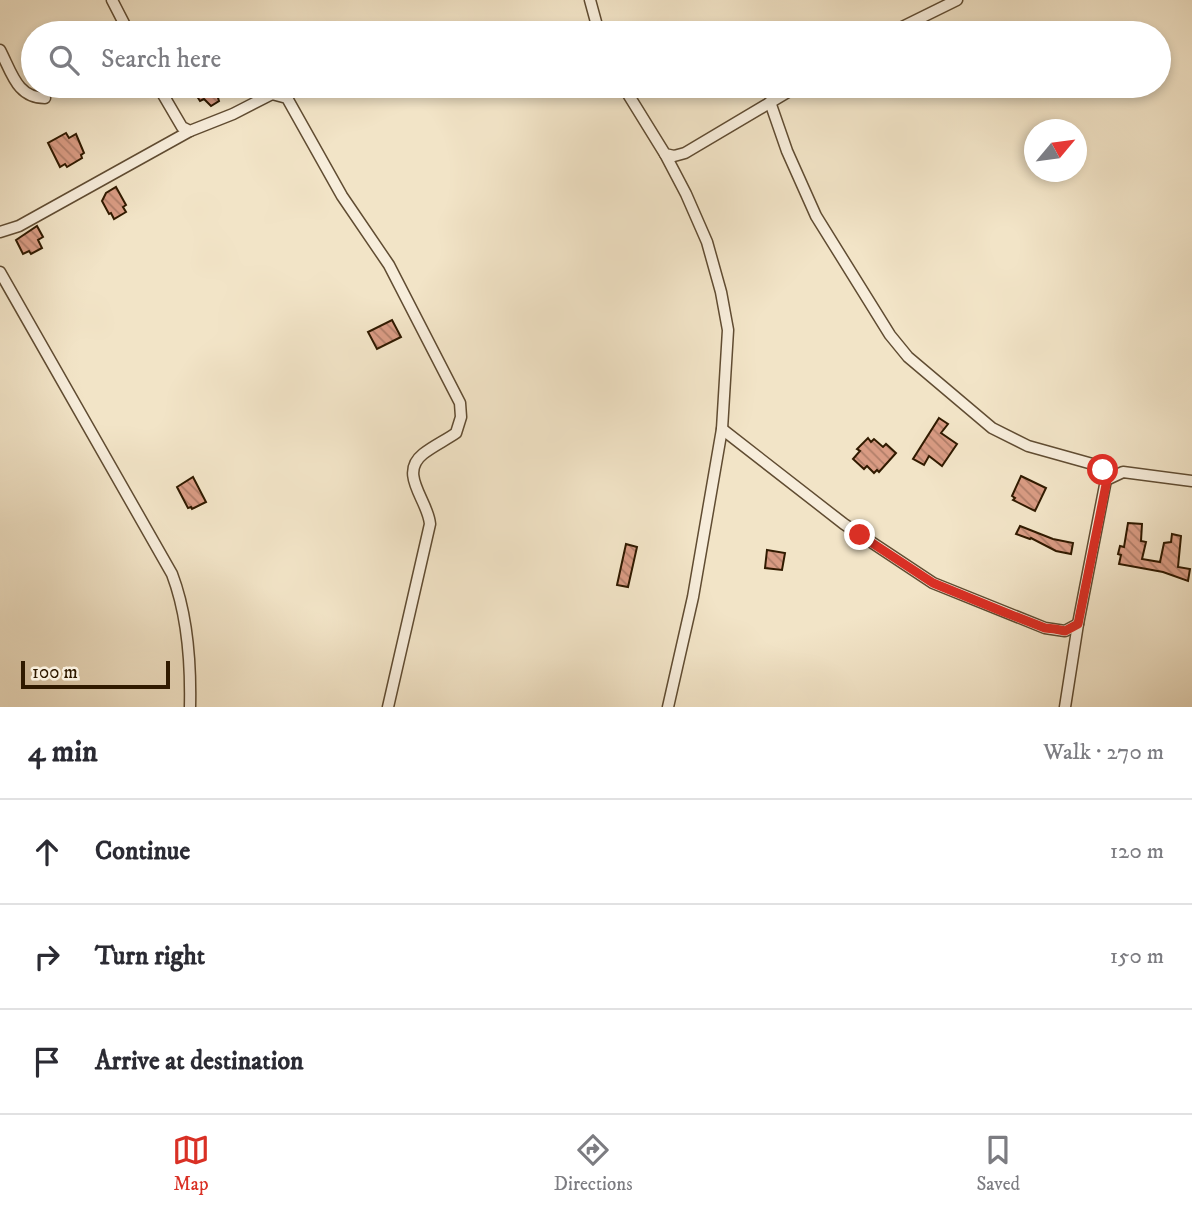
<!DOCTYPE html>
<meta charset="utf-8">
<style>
:root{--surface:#fff;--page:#f7f7f7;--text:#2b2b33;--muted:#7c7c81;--line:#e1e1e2;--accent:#d93025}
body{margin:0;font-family:"IM FELL DW Pica",serif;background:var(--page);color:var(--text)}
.compass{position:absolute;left:1024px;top:119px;width:63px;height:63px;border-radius:50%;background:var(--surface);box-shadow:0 4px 10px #0003;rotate:61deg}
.scale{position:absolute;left:21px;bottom:18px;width:149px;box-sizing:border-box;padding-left:7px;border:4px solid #301a00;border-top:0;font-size:19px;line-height:24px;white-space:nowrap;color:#301a00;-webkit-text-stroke:5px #f7eddb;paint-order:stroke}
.stop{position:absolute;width:21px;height:21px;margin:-16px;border:5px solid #d93025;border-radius:50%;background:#fff}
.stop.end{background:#d93025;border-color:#fff;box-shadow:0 2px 7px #0008}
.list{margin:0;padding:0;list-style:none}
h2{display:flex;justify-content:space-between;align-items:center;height:91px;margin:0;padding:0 28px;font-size:30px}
h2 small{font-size:23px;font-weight:400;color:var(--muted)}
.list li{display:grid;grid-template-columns:46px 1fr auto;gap:21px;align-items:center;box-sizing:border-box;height:105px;padding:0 28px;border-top:2px solid var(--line)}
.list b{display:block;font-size:26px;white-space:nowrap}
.list em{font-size:23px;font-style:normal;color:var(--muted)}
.icon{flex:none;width:38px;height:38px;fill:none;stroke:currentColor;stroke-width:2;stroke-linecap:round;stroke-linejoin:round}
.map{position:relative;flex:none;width:1192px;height:707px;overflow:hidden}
.search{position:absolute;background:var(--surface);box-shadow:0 4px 10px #0003;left:21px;right:21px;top:21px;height:77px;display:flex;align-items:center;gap:18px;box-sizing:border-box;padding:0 24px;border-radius:38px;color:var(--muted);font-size:26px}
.sheet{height:406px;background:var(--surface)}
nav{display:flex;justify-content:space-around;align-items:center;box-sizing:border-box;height:98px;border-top:2px solid var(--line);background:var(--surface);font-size:19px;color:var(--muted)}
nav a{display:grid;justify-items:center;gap:4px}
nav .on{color:var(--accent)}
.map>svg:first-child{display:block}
.building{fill:url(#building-back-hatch);stroke:#301a00;stroke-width:2}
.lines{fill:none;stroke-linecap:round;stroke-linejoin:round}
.minor-casing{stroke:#604c32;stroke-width:13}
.minor{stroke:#f7eddb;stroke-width:10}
.route{stroke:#d93025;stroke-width:9}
</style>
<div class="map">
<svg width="1192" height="707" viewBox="0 0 1192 707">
<defs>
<pattern id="building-back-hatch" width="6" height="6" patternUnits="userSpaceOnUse" patternTransform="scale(1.75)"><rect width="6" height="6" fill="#d99b83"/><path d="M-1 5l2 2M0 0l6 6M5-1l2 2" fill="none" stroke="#b07e69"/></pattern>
</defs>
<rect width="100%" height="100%" fill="#f2e4c7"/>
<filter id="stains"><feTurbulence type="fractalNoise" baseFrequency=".00286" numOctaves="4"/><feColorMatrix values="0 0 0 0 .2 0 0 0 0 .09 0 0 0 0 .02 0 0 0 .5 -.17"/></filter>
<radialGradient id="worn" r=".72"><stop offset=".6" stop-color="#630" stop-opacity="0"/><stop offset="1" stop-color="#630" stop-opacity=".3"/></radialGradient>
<g class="building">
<polygon points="201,86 218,86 223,95 218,98 219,101 211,106 204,99 200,101 193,90"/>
<polygon points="66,133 69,138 76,134 84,153 81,155 82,158 67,167 65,164 60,167 48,143"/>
<polygon points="116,187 126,205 123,207 126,212 114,219 111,213 109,214 102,201 106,193"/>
<polygon points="37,226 43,237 38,240 42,248 31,254 29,251 23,254 16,240"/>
<polygon points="392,320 401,337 377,349 368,332"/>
<polygon points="939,418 948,424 941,433 957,444 942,466 929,456 924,465 913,459"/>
<polygon points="868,438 871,442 874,439 883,447 886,444 896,453 879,472 877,470 874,473 867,466 864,469 853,459 860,451 857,449"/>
<polygon points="1021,476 1046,488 1035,511 1013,500 1015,498 1012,496"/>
<polygon points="193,477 206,502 192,509 191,507 188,508 177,487"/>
<polygon points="1128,523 1142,524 1141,541 1146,542 1142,559 1160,562 1164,543 1171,542 1172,534 1181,536 1178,567 1190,569 1188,581 1163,572 1119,564 1121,555 1118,554 1120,546 1124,547"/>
<polygon points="1020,526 1053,539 1073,543 1071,554 1056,551 1031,538 1030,539 1016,534"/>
<polygon points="626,544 637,547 628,587 617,585"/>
<polygon points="767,550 785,553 782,570 765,568"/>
</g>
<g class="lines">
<g class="minor-casing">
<g id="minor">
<polyline points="112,0 129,33"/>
<polyline points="590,0 599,33"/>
<polyline points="890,33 957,0"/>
<path d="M0,50C12,73 17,98 45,98"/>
<path d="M158,86L182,127L190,131L233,114L272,94L287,98L342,196L389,265L460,403L461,417L456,433C446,440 433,446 423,454C398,474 428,500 430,524L388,707"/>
<polyline points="623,86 665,154 674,156 685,153 798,86"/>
<polyline points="770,102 787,151 816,216 890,335 908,357 992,428 1028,446 1096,465 1103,470 1106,480 1078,624 1065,707"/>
<polyline points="665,154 686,194 707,242 721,292 728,330 722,429 693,597 668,707"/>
<polyline points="0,232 19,226 190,131"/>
<path d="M0,272L172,574C188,616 191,662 190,707"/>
<polyline points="722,429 844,524 933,583 1045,628 1065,631 1078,624"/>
<polyline points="1106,480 1123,472 1192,481"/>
</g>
</g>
<use href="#minor" class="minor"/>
</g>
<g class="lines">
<polyline class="route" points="860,535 933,583 1004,612 1045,628 1055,629 1065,631 1078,624 1107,480 1103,470"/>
</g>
<rect width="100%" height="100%" filter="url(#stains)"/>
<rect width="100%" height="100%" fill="url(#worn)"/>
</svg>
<svg class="compass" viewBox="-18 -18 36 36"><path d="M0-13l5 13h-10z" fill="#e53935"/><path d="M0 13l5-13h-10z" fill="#7c7c81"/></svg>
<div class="scale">100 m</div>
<div class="stop" style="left:1103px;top:470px"></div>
<div class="stop end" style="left:860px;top:535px"></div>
<div class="search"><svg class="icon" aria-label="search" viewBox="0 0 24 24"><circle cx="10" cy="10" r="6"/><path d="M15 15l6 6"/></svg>Search here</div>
</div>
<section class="sheet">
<h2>4 min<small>Walk · 270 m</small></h2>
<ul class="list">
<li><svg class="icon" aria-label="ahead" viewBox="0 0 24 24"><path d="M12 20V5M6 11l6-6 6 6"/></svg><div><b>Continue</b></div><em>120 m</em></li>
<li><svg class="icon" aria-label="right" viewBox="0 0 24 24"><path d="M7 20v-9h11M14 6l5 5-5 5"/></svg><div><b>Turn right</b></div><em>150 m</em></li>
<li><svg class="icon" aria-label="arrive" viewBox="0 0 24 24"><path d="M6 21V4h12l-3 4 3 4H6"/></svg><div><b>Arrive at destination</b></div></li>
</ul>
</section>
<nav>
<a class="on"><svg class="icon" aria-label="map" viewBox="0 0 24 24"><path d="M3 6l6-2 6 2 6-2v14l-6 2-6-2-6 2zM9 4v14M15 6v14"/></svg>Map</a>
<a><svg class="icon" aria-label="directions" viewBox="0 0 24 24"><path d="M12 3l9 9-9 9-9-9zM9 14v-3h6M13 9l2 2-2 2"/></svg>Directions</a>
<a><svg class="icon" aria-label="saved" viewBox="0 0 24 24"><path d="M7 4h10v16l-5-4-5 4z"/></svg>Saved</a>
</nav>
